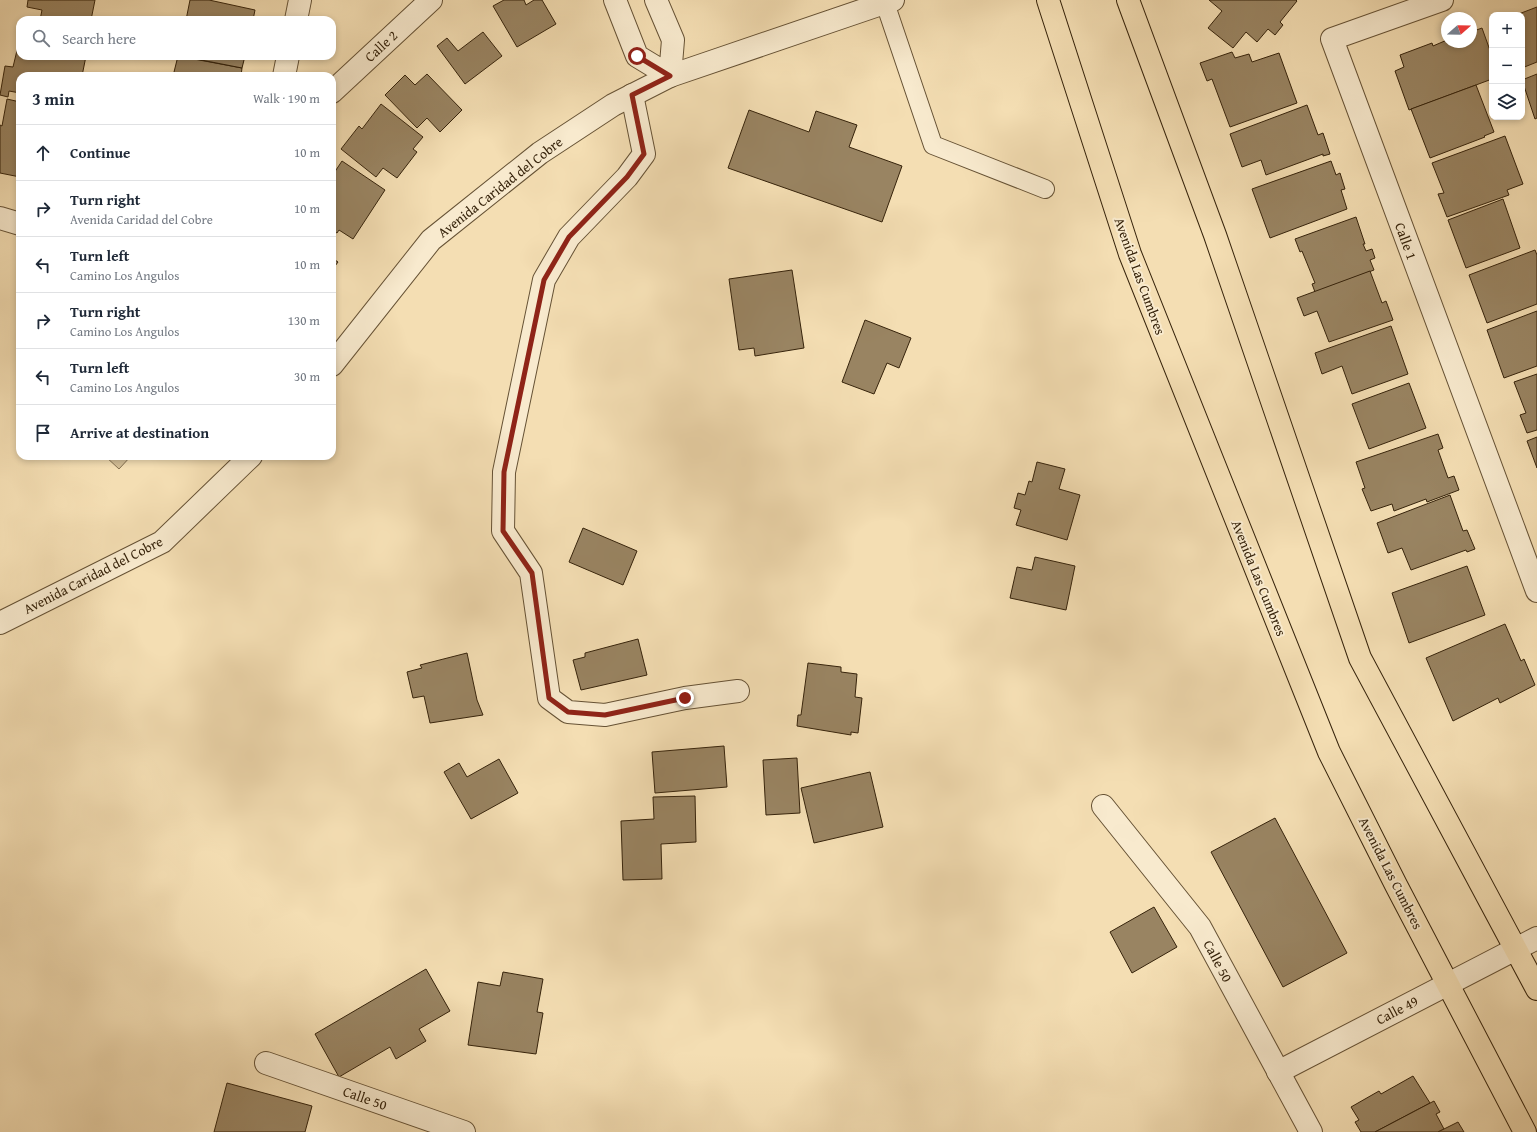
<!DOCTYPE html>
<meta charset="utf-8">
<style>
:root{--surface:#fff;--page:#f6f6f7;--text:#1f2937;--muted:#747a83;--line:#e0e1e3}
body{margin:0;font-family:"Gentium Book Plus",serif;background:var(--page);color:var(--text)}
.controls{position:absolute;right:12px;top:12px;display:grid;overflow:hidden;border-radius:8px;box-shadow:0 2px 6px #0003}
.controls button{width:36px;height:36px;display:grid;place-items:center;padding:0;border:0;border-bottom:1px solid var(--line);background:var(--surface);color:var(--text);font:20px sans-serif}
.compass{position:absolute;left:1441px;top:12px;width:36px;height:36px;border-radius:50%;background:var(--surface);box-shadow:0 2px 6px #0003;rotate:70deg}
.stop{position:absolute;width:12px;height:12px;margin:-9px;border:3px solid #8f2418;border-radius:50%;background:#fff}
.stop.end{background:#8f2418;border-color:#fff;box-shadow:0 1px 4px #0008}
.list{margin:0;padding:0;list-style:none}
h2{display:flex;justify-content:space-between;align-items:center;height:52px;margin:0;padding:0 16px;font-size:17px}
h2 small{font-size:13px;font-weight:400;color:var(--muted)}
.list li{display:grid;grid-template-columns:26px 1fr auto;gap:12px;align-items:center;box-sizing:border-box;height:56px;padding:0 16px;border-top:1px solid var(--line)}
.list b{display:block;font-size:15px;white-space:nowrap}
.list p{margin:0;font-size:13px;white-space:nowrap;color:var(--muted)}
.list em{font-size:13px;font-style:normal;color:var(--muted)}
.icon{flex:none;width:22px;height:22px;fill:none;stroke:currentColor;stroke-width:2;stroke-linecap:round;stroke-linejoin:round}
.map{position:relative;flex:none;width:1537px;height:1132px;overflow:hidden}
.search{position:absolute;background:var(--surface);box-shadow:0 2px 6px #0003;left:16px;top:16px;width:320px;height:44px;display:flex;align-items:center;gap:10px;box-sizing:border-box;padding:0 14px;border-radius:12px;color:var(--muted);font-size:15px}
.panel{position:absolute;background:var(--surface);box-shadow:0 2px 6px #0003;left:16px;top:72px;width:320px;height:388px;border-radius:12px}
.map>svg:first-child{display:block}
.green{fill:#d4be96;stroke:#857050}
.building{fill:#998462;stroke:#36230b}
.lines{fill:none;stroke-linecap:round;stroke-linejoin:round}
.service-casing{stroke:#665235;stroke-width:20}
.minor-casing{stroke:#665235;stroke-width:24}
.tertiary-casing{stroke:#665235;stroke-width:24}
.trunk-casing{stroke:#36230b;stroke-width:24}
.service{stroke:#f8eace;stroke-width:18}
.minor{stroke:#f8eace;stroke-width:22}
.tertiary{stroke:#f8eace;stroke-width:22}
.trunk{stroke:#f4deb3;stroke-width:22}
.route{stroke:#8f2418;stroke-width:5}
.labels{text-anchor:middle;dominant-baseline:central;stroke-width:4;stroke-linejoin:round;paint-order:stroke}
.street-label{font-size:14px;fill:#36230b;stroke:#f8eace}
</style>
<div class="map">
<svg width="1537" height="1132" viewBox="0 0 1537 1132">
<rect width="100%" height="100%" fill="#f4deb3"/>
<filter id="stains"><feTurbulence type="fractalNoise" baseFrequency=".005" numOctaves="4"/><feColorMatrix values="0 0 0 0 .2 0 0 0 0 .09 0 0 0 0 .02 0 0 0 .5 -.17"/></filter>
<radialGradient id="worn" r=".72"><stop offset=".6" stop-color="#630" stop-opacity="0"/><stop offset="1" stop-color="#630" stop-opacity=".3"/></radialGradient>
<polygon class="green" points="105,456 131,456 119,469"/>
<g class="building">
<polygon points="28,0 95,0 91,20 40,20 42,10 27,7"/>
<polygon points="190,0 209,0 255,10 253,20 186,20"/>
<polygon points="504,0 524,0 526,5 534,0 542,0 556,24 517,47 493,6"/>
<polygon points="1209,0 1296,0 1297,1 1280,22 1283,25 1275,35 1268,29 1257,42 1246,32 1233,48 1208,28 1222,11"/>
<polygon points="1537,7 1537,62 1522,68 1522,15 1516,15"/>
<polygon points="1482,28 1492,56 1492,79 1409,110 1395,71 1404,67 1400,55 1432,43 1433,46 1447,40 1447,42 1471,42 1471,32"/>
<polygon points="483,32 502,56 465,84 437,46 447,38 458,51"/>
<polygon points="20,38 20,56 86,56 82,76 20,76 20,93 9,91 8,97 0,95 5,66 13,67"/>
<polygon points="1232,52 1235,58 1249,54 1252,62 1279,53 1297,103 1230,127 1212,79 1207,81 1200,63"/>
<polygon points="178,56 242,68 241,76 173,76"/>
<polygon points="181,56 245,56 242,68"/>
<polygon points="427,74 462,110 440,132 427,118 417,128 385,95 405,75 415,85"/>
<polygon points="1537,74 1537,118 1535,119 1522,80"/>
<polygon points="1476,85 1494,132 1484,136 1485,137 1430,158 1411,109"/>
<polygon points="7,99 20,102 20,177 0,173 0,125 2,126"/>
<polygon points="381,104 423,137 413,149 417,152 397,178 383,168 376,177 341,149 359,126 362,129"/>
<polygon points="1307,105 1318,135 1323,133 1330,154 1323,156 1323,154 1266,175 1261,160 1242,167 1230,134"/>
<polygon points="749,110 809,132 816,111 857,125 849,147 902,166 882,222 728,168"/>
<polygon points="1505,136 1523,184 1507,190 1509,195 1447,217 1438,194 1444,193 1432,163"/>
<polygon points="342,161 385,190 353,239 339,230 337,233 332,230 332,176"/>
<polygon points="1331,161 1336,175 1340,173 1345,189 1341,190 1347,209 1270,238 1252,189"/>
<polygon points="1503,199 1520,248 1466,268 1448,220"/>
<polygon points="1356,217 1365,244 1363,244 1366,251 1372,249 1375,258 1370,260 1374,270 1315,292 1312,284 1315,283 1302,251 1300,252 1295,239"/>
<polygon points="1535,250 1537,255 1537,304 1487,323 1469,275"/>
<polygon points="332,258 338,262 332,270"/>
<polygon points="792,270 804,348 755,356 754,348 739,350 729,279"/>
<polygon points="1370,271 1382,303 1386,301 1393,320 1329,342 1317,311 1304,316 1297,298"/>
<polygon points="1537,311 1537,366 1504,378 1487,330"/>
<polygon points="865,320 911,338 899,368 887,363 874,394 842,382"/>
<polygon points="1391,326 1408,374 1352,394 1342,366 1322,374 1315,353"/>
<polygon points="1537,374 1537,430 1527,433 1520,415 1526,413 1514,382"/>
<polygon points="1409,383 1426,428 1369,449 1352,404"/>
<polygon points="1438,434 1443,448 1438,450 1448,478 1454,476 1459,490 1427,502 1426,499 1394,511 1392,504 1371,511 1362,489 1365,488 1356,462"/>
<polygon points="1537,437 1537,468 1527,441"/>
<polygon points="1037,462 1065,469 1059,489 1080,495 1067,540 1016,525 1021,510 1014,508 1018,493 1025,495 1029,481 1032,482"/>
<polygon points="1450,495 1463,531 1467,530 1475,549 1467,552 1466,550 1411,570 1402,548 1388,553 1377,523"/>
<polygon points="583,528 637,551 623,585 569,562"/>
<polygon points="1035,557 1075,566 1066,610 1010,598 1017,567 1032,570"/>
<polygon points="1467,566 1485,615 1409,643 1392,593"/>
<polygon points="1505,624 1521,661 1524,659 1535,685 1500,703 1498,698 1453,721 1426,658"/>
<polygon points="638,639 647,675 581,690 573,660 585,657 585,653"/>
<polygon points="467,653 477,700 483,715 430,723 424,696 413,698 407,672 422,668 420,665"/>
<polygon points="808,663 841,667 841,672 857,674 855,697 862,698 858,733 851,732 851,735 797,726 798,715 801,715"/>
<polygon points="724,746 727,787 655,793 652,752"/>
<polygon points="797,758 800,813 766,815 763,760"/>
<polygon points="499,759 518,793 471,819 444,772 459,763 467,777"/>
<polygon points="870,772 883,827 814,843 801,788"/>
<polygon points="695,796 696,842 661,844 662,879 623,880 621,821 654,819 653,797"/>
<polygon points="1275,818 1347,953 1283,987 1211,852"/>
<polygon points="1154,907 1177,947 1132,973 1110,932"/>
<polygon points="426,969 450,1011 419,1029 426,1041 396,1059 390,1047 339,1077 315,1034"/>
<polygon points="503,972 543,979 537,1012 543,1013 536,1054 468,1045 478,982 500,986"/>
<polygon points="1413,1076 1430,1103 1375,1132 1361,1132 1355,1122 1359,1120 1351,1107 1379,1091 1381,1094"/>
<polygon points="227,1083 312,1106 305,1132 214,1132"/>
<polygon points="1434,1101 1440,1112 1436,1114 1444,1129 1438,1132 1375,1132"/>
<polygon points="1458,1122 1464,1132 1438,1132"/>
</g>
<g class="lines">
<g class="service-casing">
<polyline id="service" points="885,3 933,145 1045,189"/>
</g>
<g class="minor-casing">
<g id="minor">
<polyline points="615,0 637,56 670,76 673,40 656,0"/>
<polyline points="1442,0 1332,39 1537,591"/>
<polyline points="296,20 300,0"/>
<polyline points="284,76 288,56"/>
<polyline points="332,92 431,0"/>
<polyline points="632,95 644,154 627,177 569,237 544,280 504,472 503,531 531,573 549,698 568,712 605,715 685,698 738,691"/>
<polyline points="0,218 20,224"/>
<polyline points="1103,806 1200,927 1311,1132"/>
<polyline points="266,1063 464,1132"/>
<polyline points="1278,1072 1537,938"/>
</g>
</g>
<g class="tertiary-casing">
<g id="tertiary">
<polyline points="332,365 431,240 540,153 613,105 670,76 893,0"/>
<polyline points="0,623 162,542 251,456"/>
</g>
</g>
<g class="trunk-casing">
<g id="trunk">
<polyline points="1048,0 1130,254 1329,752 1396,885 1525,1132"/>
<polyline points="1128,0 1215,235 1360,658 1537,989"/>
</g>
</g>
<use href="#service" class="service"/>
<use href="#minor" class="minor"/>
<use href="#tertiary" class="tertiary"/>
<use href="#trunk" class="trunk"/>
</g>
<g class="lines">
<polyline class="route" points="637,56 670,76 632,95 644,154 627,177 569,237 544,280 504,472 503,531 532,573 549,698 568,712 605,715 685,698"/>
</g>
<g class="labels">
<g class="street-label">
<text transform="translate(381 46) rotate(-43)">Calle 2</text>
<text transform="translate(500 187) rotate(-38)">Avenida Caridad del Cobre</text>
<text transform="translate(1406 241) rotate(70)">Calle 1</text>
<text transform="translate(1140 276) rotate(70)">Avenida Las Cumbres</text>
<text transform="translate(93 575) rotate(-27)">Avenida Caridad del Cobre</text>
<text transform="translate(1259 578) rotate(68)">Avenida Las Cumbres</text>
<text transform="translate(1391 873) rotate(63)">Avenida Las Cumbres</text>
<text transform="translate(1218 961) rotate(62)">Calle 50</text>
<text transform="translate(1397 1010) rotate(-28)">Calle 49</text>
<text transform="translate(365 1098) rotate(19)">Calle 50</text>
</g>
</g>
<rect width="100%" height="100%" filter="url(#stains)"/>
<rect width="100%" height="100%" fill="url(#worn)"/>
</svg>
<div class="controls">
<button>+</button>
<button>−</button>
<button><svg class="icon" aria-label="layers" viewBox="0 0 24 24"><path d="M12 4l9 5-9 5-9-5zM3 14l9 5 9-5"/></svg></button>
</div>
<svg class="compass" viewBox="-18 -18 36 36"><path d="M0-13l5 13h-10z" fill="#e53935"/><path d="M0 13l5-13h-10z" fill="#747a83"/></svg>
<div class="stop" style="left:637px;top:56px"></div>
<div class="stop end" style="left:685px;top:698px"></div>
<div class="search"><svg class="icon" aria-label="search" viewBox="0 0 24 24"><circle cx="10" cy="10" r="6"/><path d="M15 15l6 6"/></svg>Search here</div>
<section class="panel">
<h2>3 min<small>Walk · 190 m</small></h2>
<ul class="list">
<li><svg class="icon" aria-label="ahead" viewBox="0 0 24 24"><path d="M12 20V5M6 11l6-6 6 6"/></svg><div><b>Continue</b></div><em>10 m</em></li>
<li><svg class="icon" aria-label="right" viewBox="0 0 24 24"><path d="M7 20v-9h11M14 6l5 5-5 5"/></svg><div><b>Turn right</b><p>Avenida Caridad del Cobre</p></div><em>10 m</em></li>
<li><svg class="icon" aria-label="left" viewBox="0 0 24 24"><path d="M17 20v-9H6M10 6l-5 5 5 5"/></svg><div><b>Turn left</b><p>Camino Los Angulos</p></div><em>10 m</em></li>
<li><svg class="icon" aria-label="right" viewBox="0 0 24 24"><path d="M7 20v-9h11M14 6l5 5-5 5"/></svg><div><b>Turn right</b><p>Camino Los Angulos</p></div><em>130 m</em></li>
<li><svg class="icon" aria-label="left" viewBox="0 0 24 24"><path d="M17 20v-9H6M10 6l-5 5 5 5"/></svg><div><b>Turn left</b><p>Camino Los Angulos</p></div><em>30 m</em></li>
<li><svg class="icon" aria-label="arrive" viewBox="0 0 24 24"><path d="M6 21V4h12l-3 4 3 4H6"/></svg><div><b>Arrive at destination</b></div></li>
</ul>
</section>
</div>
